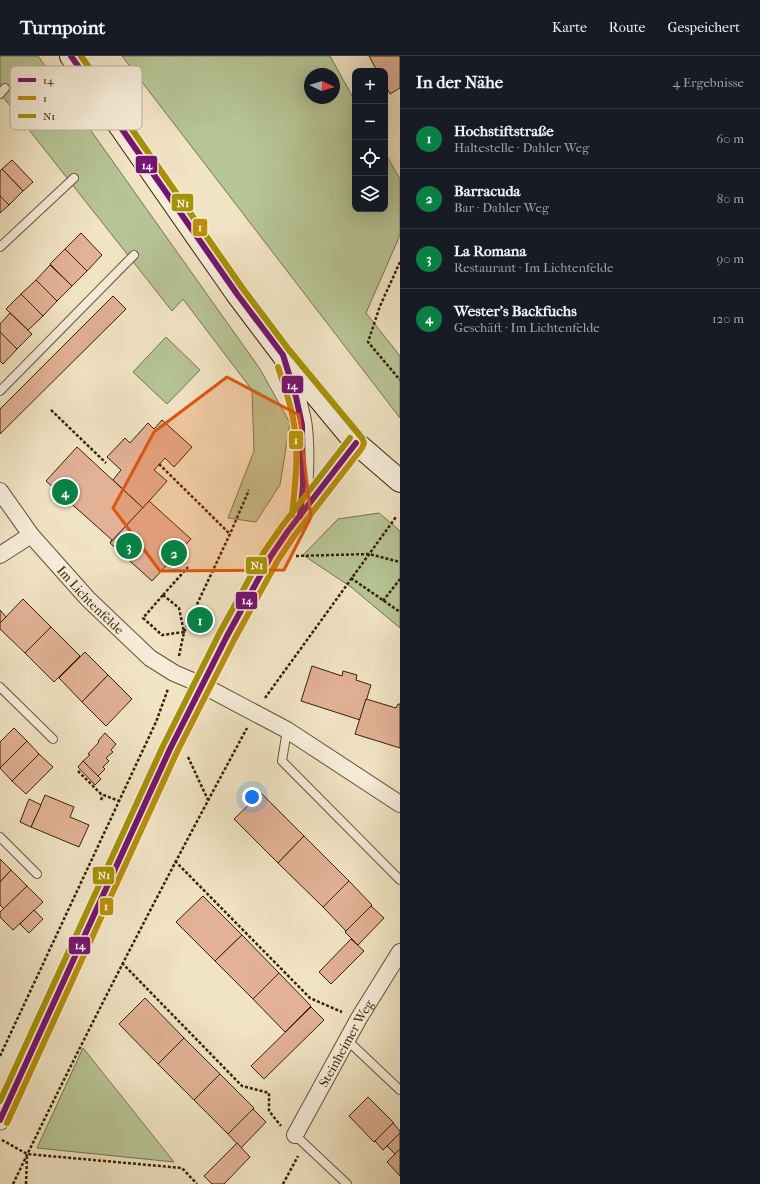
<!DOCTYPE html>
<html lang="de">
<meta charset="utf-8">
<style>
:root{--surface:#171b24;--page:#242831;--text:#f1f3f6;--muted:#9ea1a6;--line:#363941;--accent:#0b8043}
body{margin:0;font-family:"IM FELL French Canon",serif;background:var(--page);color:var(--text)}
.controls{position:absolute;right:12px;top:12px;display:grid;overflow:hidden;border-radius:8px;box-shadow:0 4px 16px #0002}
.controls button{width:36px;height:36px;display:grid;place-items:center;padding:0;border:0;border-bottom:1px solid var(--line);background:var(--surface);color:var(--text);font:20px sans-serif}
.compass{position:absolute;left:304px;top:12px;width:36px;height:36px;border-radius:50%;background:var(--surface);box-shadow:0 4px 16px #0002;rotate:94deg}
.you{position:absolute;left:252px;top:741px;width:14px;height:14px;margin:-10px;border:3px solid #fff;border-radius:50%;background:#1a73e8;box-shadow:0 0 0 6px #1a73e833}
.badge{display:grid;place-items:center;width:26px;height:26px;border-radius:50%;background:var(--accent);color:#fff;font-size:13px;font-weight:700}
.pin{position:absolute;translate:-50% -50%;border:2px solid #fff;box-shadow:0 1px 4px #0006}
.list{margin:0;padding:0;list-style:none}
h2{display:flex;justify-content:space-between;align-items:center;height:52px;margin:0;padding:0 16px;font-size:17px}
h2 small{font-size:13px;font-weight:400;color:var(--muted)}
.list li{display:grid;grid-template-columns:26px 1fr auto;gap:12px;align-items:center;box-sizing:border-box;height:60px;padding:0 16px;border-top:1px solid var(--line)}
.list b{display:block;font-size:15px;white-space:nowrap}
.list p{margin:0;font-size:13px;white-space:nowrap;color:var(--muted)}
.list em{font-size:13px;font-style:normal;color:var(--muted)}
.icon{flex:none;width:22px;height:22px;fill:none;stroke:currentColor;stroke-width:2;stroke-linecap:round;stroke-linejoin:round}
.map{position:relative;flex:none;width:400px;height:1128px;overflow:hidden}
header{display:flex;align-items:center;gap:24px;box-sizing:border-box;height:56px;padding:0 20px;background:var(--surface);border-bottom:1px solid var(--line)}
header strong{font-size:19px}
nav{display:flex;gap:22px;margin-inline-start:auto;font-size:14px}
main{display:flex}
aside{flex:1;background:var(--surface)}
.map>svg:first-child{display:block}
.green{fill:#b7c596;stroke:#76734e;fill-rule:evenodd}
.building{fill:#e2b196;stroke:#362105}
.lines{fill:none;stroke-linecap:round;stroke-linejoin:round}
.service-casing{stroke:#655235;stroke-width:10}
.minor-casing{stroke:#655235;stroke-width:18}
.tertiary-casing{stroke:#655235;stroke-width:21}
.secondary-casing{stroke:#362105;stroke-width:24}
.path{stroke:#362105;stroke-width:2.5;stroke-dasharray:3 2;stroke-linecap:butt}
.service{stroke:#f6edd9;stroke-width:8}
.minor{stroke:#f6edd9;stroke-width:16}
.tertiary{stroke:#f6edd9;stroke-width:19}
.secondary{stroke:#f6edd9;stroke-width:22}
.bus-1-casing{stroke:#f6edd9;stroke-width:9}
.bus-2-casing{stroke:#f6edd9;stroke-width:9}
.bus-3-casing{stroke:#f6edd9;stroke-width:9}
.bus-1{stroke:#751372;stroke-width:6}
.bus-2{stroke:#b99006;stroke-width:6}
.bus-3{stroke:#a59302;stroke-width:6}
.marked{fill:#df560c;fill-opacity:0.2;stroke:#df560c;stroke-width:3;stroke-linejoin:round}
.labels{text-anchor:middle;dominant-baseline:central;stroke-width:3;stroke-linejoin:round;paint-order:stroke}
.street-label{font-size:13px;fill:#362105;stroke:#f6edd9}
.key{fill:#f6edd9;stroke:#bcb099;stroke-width:1}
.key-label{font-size:11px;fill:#362105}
.line-badge{stroke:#f6edd9;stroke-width:1.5}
.badge-label{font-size:11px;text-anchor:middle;font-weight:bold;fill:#fff}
</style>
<header>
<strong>Turnpoint</strong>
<nav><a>Karte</a><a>Route</a><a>Gespeichert</a></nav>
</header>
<main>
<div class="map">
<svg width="400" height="1128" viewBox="0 0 400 1128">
<rect width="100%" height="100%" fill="#f1e4c4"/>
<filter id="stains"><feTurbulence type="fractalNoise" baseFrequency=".005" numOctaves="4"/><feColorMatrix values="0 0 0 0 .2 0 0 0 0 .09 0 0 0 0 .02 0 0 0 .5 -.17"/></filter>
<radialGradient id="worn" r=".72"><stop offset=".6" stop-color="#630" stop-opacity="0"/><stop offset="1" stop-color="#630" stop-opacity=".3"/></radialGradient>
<g class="green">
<polygon points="0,0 38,0 260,313 290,367 280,429 256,466 228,462 254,395 252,334 183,243 172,255 0,37"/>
<path d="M122,0H330L355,45V153H385V97L400,123V179L366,257L400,300V362ZM310,18H334V42H310Z"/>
<polygon points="166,281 200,314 167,348 133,316"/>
<polygon points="379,457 400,475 400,572 351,531 303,499 338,463"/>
<polygon points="83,992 174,1106 37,1092"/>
</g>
<g class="building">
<polygon points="369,0 400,0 400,32 390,38 385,28 385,15 377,15"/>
<polygon points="12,104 33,126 23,135 2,113"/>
<polygon points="2,113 23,135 9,149 0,140 0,115"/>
<polygon points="0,140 9,149 0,157"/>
<polygon points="81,177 102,199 87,215 65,193"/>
<polygon points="65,193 87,215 72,230 50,208"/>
<polygon points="50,209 72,230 57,245 36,224"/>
<polygon points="36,224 57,245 43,260 21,238"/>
<polygon points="21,238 43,260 28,274 6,253"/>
<polygon points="113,240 126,253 0,378 0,353"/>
<polygon points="10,257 32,278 17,293 0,276 0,268"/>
<polygon points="0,276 17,293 3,308 0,305"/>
<polygon points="162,364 192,391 174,411 165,402 154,414 167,425 143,452 113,424 121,414 107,401 125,382 130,387 148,367 154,373"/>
<polygon points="77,391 143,452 110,487 112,484 46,425"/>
<polygon points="149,445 191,483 152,525 110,487"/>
<polygon points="23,543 51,571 25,597 0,573 0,567"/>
<polygon points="0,554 6,561 0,567"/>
<polygon points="51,571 80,600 54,626 25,597"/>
<polygon points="85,596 108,619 82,646 59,622"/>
<polygon points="312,610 342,620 343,615 357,619 356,624 371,629 360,664 301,645"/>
<polygon points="108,619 132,643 106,670 82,646"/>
<polygon points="366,643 396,652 398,648 400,648 400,692 355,678"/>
<polygon points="14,672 27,685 0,712 0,686"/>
<polygon points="105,677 116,688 111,694 113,696 106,702 109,705 103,711 105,713 98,720 83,705 90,699 88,698 99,686 98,685"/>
<polygon points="27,685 39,698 12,725 0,712"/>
<polygon points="39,698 53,711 26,738 12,725"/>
<polygon points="83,705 101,723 95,729 78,711"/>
<polygon points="261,737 304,780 278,807 234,763"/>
<polygon points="45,739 74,751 70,761 89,769 79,791 31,771"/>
<polygon points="29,743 41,749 31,771 20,766"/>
<polygon points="304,780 349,825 323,851 278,807"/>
<polygon points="0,803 11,814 0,826"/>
<polygon points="11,814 27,830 4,853 0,849 0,826"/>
<polygon points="349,825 372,849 346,875 323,851"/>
<polygon points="27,830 43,846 13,874 0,861 0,856"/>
<polygon points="203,840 242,879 215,905 176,866"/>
<polygon points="371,850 384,862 358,889 345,876"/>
<polygon points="34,854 43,863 29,877 20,868"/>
<polygon points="242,879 279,917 253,943 215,905"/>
<polygon points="351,883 364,895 331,928 319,916"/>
<polygon points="279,917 311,950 285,976 253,943"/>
<polygon points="145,942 184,982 158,1008 119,968"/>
<polygon points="311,951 324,964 264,1023 251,1010"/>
<polygon points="184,982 220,1018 194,1044 158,1008"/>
<polygon points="220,1018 254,1052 228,1078 194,1044"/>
<polygon points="368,1041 394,1067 374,1086 349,1060"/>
<polygon points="253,1053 266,1066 241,1092 228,1078"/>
<polygon points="393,1067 400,1075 400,1077 383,1094 375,1085"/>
<polygon points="400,1077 400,1093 395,1098 387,1090"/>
<polygon points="237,1087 250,1101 224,1128 212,1128 204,1120"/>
<polygon points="400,1093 400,1120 387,1106"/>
</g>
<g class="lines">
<g class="service-casing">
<g id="service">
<polyline points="0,38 5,32"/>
<polyline points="0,191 74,122"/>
<polyline points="0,335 134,199"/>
<polyline points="0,631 53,683"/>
<polyline points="287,674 282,705 400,824"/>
<polyline points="0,781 37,818"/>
<polyline points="347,984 400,1034"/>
<polyline points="295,1079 347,1128"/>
</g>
</g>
<g class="minor-casing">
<g id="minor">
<path id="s1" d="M0,435L31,479L88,543L150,602L174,617L202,629L287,674L400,748"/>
<polyline points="0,499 31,479"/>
<path id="s2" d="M295,1079L359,962L400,896"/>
</g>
</g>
<g class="tertiary-casing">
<g id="tertiary">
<path d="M284,302C291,324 298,345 302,368C306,398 303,430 300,460"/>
<polyline points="0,1064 170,693 227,580 271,500 288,475 356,387"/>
</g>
</g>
<g class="secondary-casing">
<polyline id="secondary" points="71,0 237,238 283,299 356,387 400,425"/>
</g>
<g class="path">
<polyline points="400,206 380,250 368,286 400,324"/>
<polyline points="51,354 106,407"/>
<polyline points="159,408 230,478"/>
<polyline points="296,500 369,498 400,506"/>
<polyline points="351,522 400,556"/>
<polygon points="163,539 179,552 184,576 162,579 143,562"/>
<polyline points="163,539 188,511"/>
<polyline points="383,545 400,523"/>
<polyline points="179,600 184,576 230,478 249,434"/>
<polyline points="265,642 396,461"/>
<polyline points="188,701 208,744"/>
<polyline points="78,715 101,738 119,745"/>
<polyline points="101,744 103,739"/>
<polyline points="175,805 310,942 342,956"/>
<polyline points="122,907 242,1030 269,1037 269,1055 281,1070"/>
<polyline points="0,1000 156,666 168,633"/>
<polyline points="2,1084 27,1098 182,1112 197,1128"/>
<path d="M13,1128C87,974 166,822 247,672"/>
<polyline points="26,1128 27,1101"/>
<polyline points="283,1128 298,1100"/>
</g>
<use href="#service" class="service"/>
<use href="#minor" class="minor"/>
<use href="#tertiary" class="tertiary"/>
<use href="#secondary" class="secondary"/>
<g class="bus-1-casing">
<g id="bus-1">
<polyline points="71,0 237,238 283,299 296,341 302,369 303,429 300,460"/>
<polyline points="0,1064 170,693 227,580 271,500 288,475 356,387"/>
</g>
</g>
<g class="bus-2-casing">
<g id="bus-2">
<path d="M278,311C284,330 291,348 294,368C299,398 295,429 292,459"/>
<polyline points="7,1067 177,696 234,584 278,504 294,480 362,392 364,387 362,382 289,294 243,233 81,0"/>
</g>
</g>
<g class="bus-3-casing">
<g id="bus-3">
<polyline points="81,0 243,233 289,294 362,382"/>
<polyline points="0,1045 163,690 220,576 264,496 282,470 350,382"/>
</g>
</g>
<use href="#bus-1" class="bus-1"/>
<use href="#bus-2" class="bus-2"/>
<use href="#bus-3" class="bus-3"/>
</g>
<path class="marked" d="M227,321L299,359L311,461L284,514L160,515L113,452L154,376Z"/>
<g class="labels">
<g class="street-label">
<text stroke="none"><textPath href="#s1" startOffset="142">Im Lichtenfelde</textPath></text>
<text stroke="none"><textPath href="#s2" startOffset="105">Steinheimer Weg</textPath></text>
</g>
</g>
<rect x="10" y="10" width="132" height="64" rx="6" class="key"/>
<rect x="18" y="22" width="18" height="4" fill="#751372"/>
<rect x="18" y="40" width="18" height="4" fill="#b99006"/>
<rect x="18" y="58" width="18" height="4" fill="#a59302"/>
<g class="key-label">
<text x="43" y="28">14</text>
<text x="43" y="46">1</text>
<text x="43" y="64">N1</text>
</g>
<g class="line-badge">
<rect x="135" y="99" width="23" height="19" rx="4" fill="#751372"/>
<rect x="171" y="137" width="23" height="19" rx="4" fill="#a59302"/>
<rect x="192" y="162" width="16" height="19" rx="4" fill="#b99006"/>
<rect x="281" y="319" width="23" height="19" rx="4" fill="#751372"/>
<rect x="288" y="374" width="16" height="20" rx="4" fill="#b99006"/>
<rect x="245" y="500" width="23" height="19" rx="4" fill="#a59302"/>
<rect x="235" y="535" width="23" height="19" rx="4" fill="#751372"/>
<rect x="92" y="810" width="23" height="19" rx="4" fill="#a59302"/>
<rect x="99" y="841" width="15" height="19" rx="4" fill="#b99006"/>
<rect x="68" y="880" width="23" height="19" rx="4" fill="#751372"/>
</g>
<g class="badge-label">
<text x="147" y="113">14</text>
<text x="183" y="151">N1</text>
<text x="200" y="175">1</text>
<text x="292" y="333">14</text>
<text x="296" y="388">1</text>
<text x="257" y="513">N1</text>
<text x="247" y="548">14</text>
<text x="104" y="823">N1</text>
<text x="106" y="854">1</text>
<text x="80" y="893">14</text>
</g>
<rect width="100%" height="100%" filter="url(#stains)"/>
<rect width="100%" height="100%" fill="url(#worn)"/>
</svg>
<div class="controls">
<button>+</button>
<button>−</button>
<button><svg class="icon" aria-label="locate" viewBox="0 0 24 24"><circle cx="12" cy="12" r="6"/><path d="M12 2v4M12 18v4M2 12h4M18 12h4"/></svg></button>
<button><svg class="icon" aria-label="layers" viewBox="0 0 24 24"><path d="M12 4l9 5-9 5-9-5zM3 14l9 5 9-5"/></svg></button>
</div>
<svg class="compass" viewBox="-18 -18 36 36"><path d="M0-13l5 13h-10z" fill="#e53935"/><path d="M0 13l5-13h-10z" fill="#9ea1a6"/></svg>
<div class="you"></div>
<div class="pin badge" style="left:200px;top:564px">1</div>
<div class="pin badge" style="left:174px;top:497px">2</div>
<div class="pin badge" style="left:129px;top:490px">3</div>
<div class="pin badge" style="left:65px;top:436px">4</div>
</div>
<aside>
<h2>In der Nähe<small>4 Ergebnisse</small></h2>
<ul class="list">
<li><span class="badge">1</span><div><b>Hochstiftstraße</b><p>Haltestelle · Dahler Weg</p></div><em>60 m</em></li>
<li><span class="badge">2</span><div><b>Barracuda</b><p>Bar · Dahler Weg</p></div><em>80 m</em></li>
<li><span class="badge">3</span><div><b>La Romana</b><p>Restaurant · Im Lichtenfelde</p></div><em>90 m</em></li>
<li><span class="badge">4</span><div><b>Wester's Backfuchs</b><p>Geschäft · Im Lichtenfelde</p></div><em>120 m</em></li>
</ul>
</aside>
</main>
